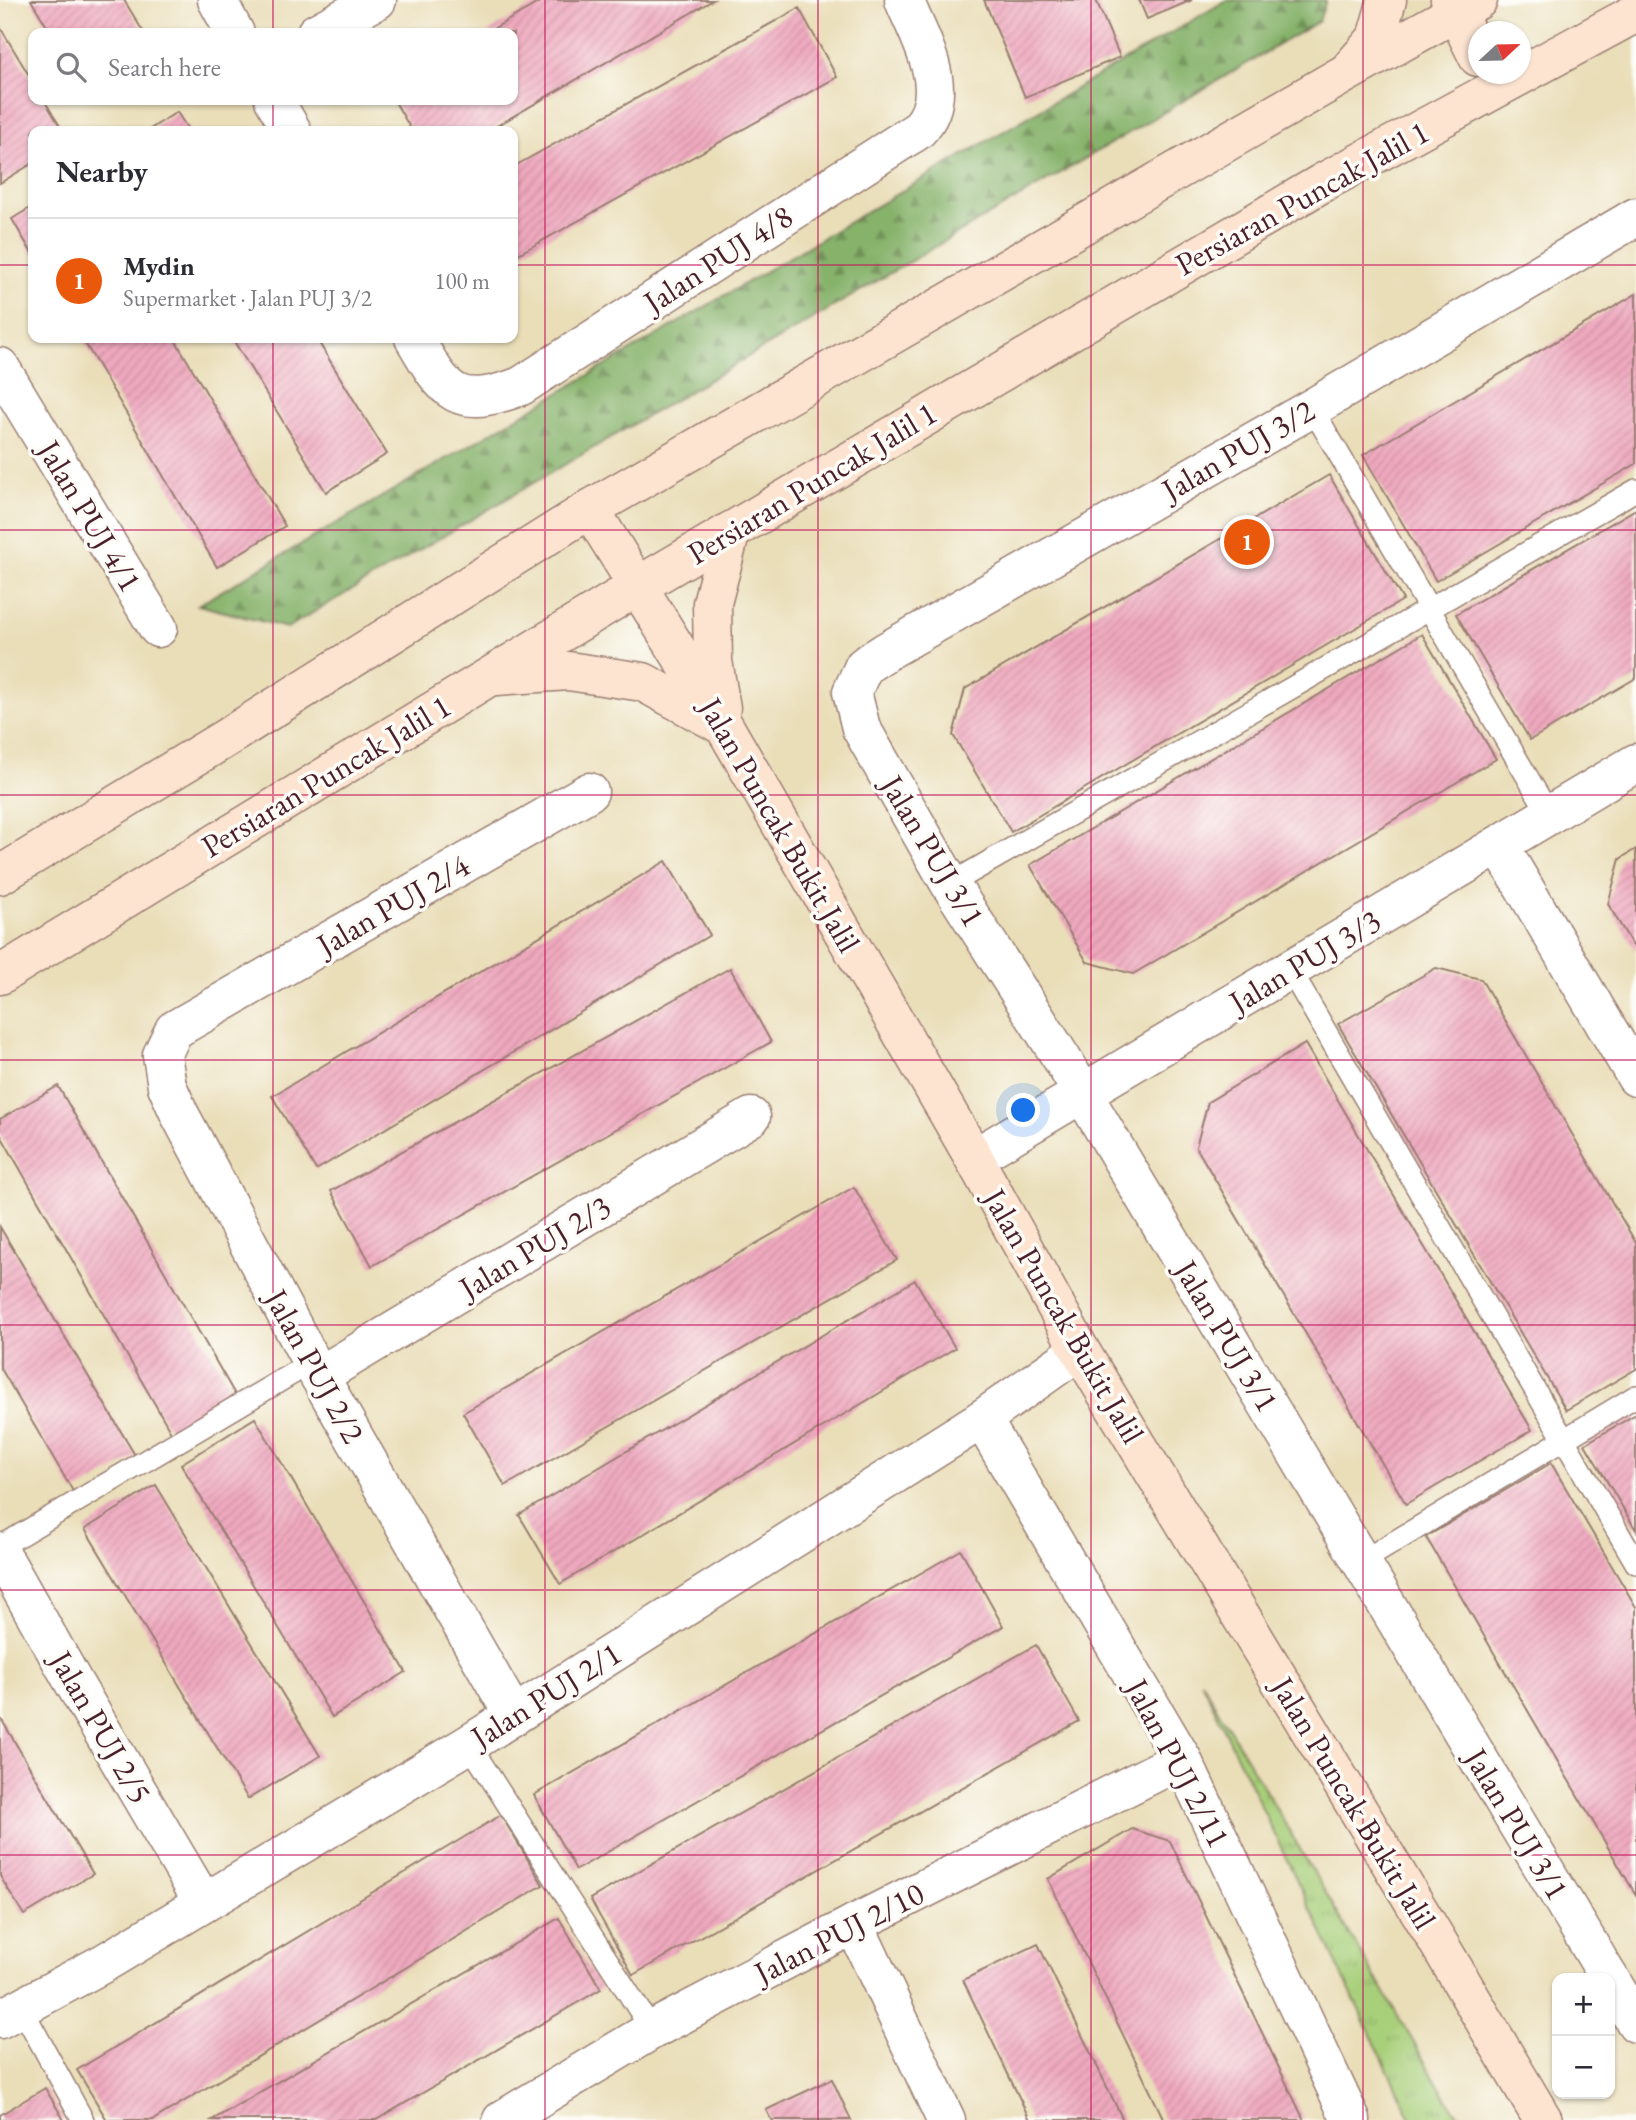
<!DOCTYPE html>
<meta charset="utf-8">
<style>
:root{--surface:#fff;--page:#f2f2f3;--text:#2b2b33;--muted:#7c7c81;--line:#e1e1e2;--accent:#ea580c}
body{margin:0;font-family:"EB Garamond",serif;background:var(--page);color:var(--text)}
.controls{position:absolute;right:21px;bottom:21px;display:grid;overflow:hidden;border-radius:14px;box-shadow:0 2px 5px #0004}
.controls button{width:63px;height:63px;display:grid;place-items:center;padding:0;border:0;border-bottom:2px solid var(--line);background:var(--surface);color:var(--text);font:35px sans-serif}
.compass{position:absolute;left:1468px;top:21px;width:63px;height:63px;border-radius:50%;background:var(--surface);box-shadow:0 2px 5px #0004;rotate:68deg}
.you{position:absolute;left:1024px;top:1111px;width:24px;height:24px;margin:-18px;border:5px solid #fff;border-radius:50%;background:#1a73e8;box-shadow:0 0 0 10px #1a73e833}
.badge{display:grid;place-items:center;width:46px;height:46px;border-radius:50%;background:var(--accent);color:#fff;font-size:23px;font-weight:700}
.pin{position:absolute;translate:-50% -50%;border:4px solid #fff;box-shadow:0 2px 7px #0006}
.list{margin:0;padding:0;list-style:none}
h2{display:flex;justify-content:space-between;align-items:center;height:91px;margin:0;padding:0 28px;font-size:30px}
h2 small{font-size:23px;font-weight:400;color:var(--muted)}
.list li{display:grid;grid-template-columns:46px 1fr auto;gap:21px;align-items:center;box-sizing:border-box;height:126px;padding:0 28px;border-top:2px solid var(--line)}
.list b{display:block;font-size:26px;white-space:nowrap}
.list p{margin:0;font-size:23px;white-space:nowrap;color:var(--muted)}
.list em{font-size:23px;font-style:normal;color:var(--muted)}
.icon{flex:none;width:38px;height:38px;fill:none;stroke:currentColor;stroke-width:2;stroke-linecap:round;stroke-linejoin:round}
.map{position:relative;flex:none;width:1636px;height:2120px;overflow:hidden}
.search{position:absolute;background:var(--surface);box-shadow:0 2px 5px #0004;left:28px;top:28px;width:490px;height:77px;display:flex;align-items:center;gap:18px;box-sizing:border-box;padding:0 24px;border-radius:14px;color:var(--muted);font-size:26px}
.panel{position:absolute;background:var(--surface);box-shadow:0 2px 5px #0004;left:28px;top:126px;width:490px;height:217px;border-radius:14px}
.map>svg:first-child{display:block}
.forest{fill:url(#forest-firs);stroke:#68684a;stroke-width:2}
.park{fill:url(#park-tufts);stroke:#797752;stroke-width:2}
.building{fill:url(#building-hatch)}
.lines{fill:none;stroke-linecap:round;stroke-linejoin:round}
.lane-casing{stroke:#9a7e72;stroke-width:24}
.street-casing{stroke:#9a7e72;stroke-width:41}
.secondary-casing{stroke:#9a7e72;stroke-width:41}
.lane{stroke:#fff;stroke-width:21}
.street{stroke:#fff;stroke-width:38}
.secondary{stroke:#fde4d1;stroke-width:38}
.grid{fill:none;stroke:#c2185b;stroke-width:2;stroke-opacity:0.55}
.labels{text-anchor:middle;dominant-baseline:central;stroke-width:7;stroke-linejoin:round;paint-order:stroke}
.street-label{font-size:32px;fill:#4a1f2b;stroke:#fdfcf7}
</style>
<div class="map">
<svg width="1636" height="2120" viewBox="0 0 1636 2120">
<defs>
<pattern id="forest-firs" width="22" height="20" patternUnits="userSpaceOnUse" patternTransform="scale(1.75)"><rect width="22" height="20" fill="#86b26a"/><path d="M5 1l3.5 6h-7zM16 11l3.5 6h-7z" fill="#709057"/></pattern>
<pattern id="park-tufts" width="24" height="20" patternUnits="userSpaceOnUse" patternTransform="scale(1.75)"><rect width="24" height="20" fill="#a8cf7a"/><path d="M3 7l-1-3M5 7V3M7 7l1-3M15 17l-1-3M17 17v-4M19 17l1-3" fill="none" stroke="#92b16a"/></pattern>
<pattern id="building-hatch" width="6" height="6" patternUnits="userSpaceOnUse" patternTransform="scale(1.75)"><rect width="6" height="6" fill="#efa9bf"/><path d="M-1 1l2-2M0 6l6-6M5 7l2-2" fill="none" stroke="#ce91a4"/></pattern>
</defs>
<rect width="100%" height="100%" fill="#fdfcf7"/>
<filter id="ink" filterUnits="userSpaceOnUse"><feTurbulence type="fractalNoise" baseFrequency=".0143" numOctaves="2"/><feDisplacementMap in="SourceGraphic" scale="14" xChannelSelector="R" yChannelSelector="G"/><feConvolveMatrix kernelMatrix="1 2 1 2 8 2 1 2 1" color-interpolation-filters="sRGB"/></filter>
<filter id="wash" filterUnits="userSpaceOnUse"><feTurbulence type="fractalNoise" baseFrequency=".00686" numOctaves="4" result="noise"/><feDisplacementMap in="SourceGraphic" scale="28" xChannelSelector="R" yChannelSelector="G"/><feGaussianBlur stdDeviation="1.57" result="paint"/><feColorMatrix in="noise" values="0 0 0 0 0 0 0 0 0 0 0 0 0 0 0 0 0 1.4 0 .05"/><feComposite in="paint" operator="in"/></filter>
<g filter="url(#wash)">
<rect width="100%" height="100%" fill="#eadeb9"/>
<polygon class="forest" points="1227,0 1326,0 1319,21 287,628 198,605"/>
<polygon class="park" points="1201,1681 1445,2096 1461,2120 1412,2120"/>
<g id="blocks">
<g class="building">
<polygon points="31,0 124,0 144,33 51,33"/>
<polygon points="543,0 713,0 488,131 412,131 394,100 513,100 513,33 486,33"/>
<polygon points="984,0 1096,0 1120,57 1025,97"/>
<polygon points="1139,0 1192,0 1147,19"/>
<polygon points="799,8 837,77 513,257 513,167"/>
<polygon points="0,27 33,82 33,100 44,100 63,131 33,131 33,163 0,183"/>
<polygon points="177,112 189,131 147,131"/>
<polygon points="33,206 33,255 12,219"/>
<polygon points="1636,294 1636,464 1436,581 1363,455"/>
<polygon points="82,338 174,338 285,526 217,567"/>
<polygon points="232,338 316,338 387,454 326,492"/>
<polygon points="1329,475 1403,600 1011,832 953,735 965,689"/>
<polygon points="1636,509 1636,678 1530,740 1456,614"/>
<polygon points="1422,634 1496,759 1133,974 1087,962 1030,865"/>
<polygon points="1636,849 1636,951 1608,904 1620,859"/>
<polygon points="666,861 710,935 316,1170 272,1096"/>
<polygon points="730,968 771,1042 372,1266 331,1191"/>
<polygon points="1436,968 1481,979 1636,1243 1636,1369 1566,1410 1338,1024"/>
<polygon points="1305,1044 1532,1430 1406,1504 1196,1147 1208,1102"/>
<polygon points="58,1086 237,1398 172,1434 0,1134 0,1119"/>
<polygon points="854,1187 897,1260 505,1486 463,1413"/>
<polygon points="0,1227 136,1457 74,1493 0,1367"/>
<polygon points="915,1280 955,1348 560,1584 519,1515"/>
<polygon points="1636,1414 1636,1530 1585,1444"/>
<polygon points="255,1418 406,1672 332,1717 181,1464"/>
<polygon points="1551,1463 1636,1607 1636,1895 1426,1537"/>
<polygon points="156,1485 320,1756 248,1799 85,1529"/>
<polygon points="961,1550 1003,1626 576,1870 534,1795"/>
<polygon points="1036,1645 1079,1721 633,1975 590,1899"/>
<polygon points="0,1717 93,1874 24,1915 0,1876"/>
<polygon points="501,1815 543,1885 153,2120 107,2120 77,2070"/>
<polygon points="1132,1829 1170,1841 1304,2120 1164,2120 1048,1879"/>
<polygon points="559,1918 601,1989 376,2120 212,2120"/>
<polygon points="1038,1944 1123,2120 1030,2120 963,1980"/>
<polygon points="832,2079 851,2120 771,2120 766,2110"/>
<polygon points="45,2088 64,2120 0,2120 0,2115"/>
</g>
</g>
</g>
<g filter="url(#ink)">
<use href="#blocks" fill-opacity="0" stroke="#9a7e72" stroke-width="2"/>
<g class="lines">
<g class="lane-casing">
<g id="lane">
<polyline points="1312,408 1549,814"/>
<polyline points="950,884 1636,490"/>
<polyline points="1290,970 1636,1563"/>
<polyline points="0,1547 312,1362"/>
<polyline points="1361,1562 1636,1396"/>
<polyline points="469,1744 652,2030"/>
<polyline points="21,2007 83,2120"/>
</g>
</g>
<g class="street-casing">
<g id="street">
<polyline points="217,0 235,33"/>
<polyline points="316,33 377,0"/>
<polyline points="274,100 292,131"/>
<path d="M414,338C446,393 455,411 521,386L901,141C906,137 914,134 919,129C954,93 919,37 904,0"/>
<polyline points="0,367 158,628"/>
<polyline points="1499,845 1636,1077"/>
<polyline points="974,1158 1636,763"/>
<polyline points="319,1376 751,1117"/>
<polyline points="982,1419 1182,1759 1351,2120"/>
<polyline points="0,1552 75,1685 203,1902"/>
<polyline points="514,1716 319,1376 180,1115 167,1086 162,1055 174,1030 589,792"/>
<polyline points="854,1924 946,2120"/>
<polyline points="1609,1978 1062,1059 950,884 861,728 852,692 864,666 887,651 1312,408 1636,217"/>
<polyline points="1610,1979 1636,2023"/>
<polyline points="0,2019 104,1963 469,1744 982,1419 1080,1350"/>
<polyline points="502,2120 652,2030 854,1924 1182,1759"/>
</g>
</g>
<g class="secondary-casing">
<g id="secondary">
<polyline points="1450,0 1478,57"/>
<polyline points="1351,68 1376,39 1387,0"/>
<polyline points="590,509 724,726 974,1158 1080,1350 1435,1937 1543,2120"/>
<polyline points="497,676 568,671 643,682 722,725"/>
<polyline points="721,708 713,661 712,603 731,531"/>
<polyline points="0,875 226,738 590,509 1348,72 1478,0"/>
<polyline points="0,975 638,586 1322,183 1636,13"/>
</g>
</g>
<use href="#lane" class="lane"/>
<use href="#street" class="street"/>
<use href="#secondary" class="secondary"/>
</g>
</g>
<path class="grid" d="M273,0V33M545,0V2120M818,0V2120M1091,0V2120M1363,0V2120M273,100V131M0,265H33M513,265H1636M273,338V2120M0,530H1636M0,795H1636M0,1060H1636M0,1325H1636M0,1590H1636M0,1855H1636"/>
<g class="labels">
<g class="street-label">
<text transform="translate(1302 198) rotate(-29)">Persiaran Puncak Jalil 1</text>
<text transform="translate(718 259) rotate(-33)">Jalan PUJ 4/8</text>
<text transform="translate(1238 450) rotate(-30)">Jalan PUJ 3/2</text>
<text transform="translate(812 483) rotate(-31)">Persiaran Puncak Jalil 1</text>
<text transform="translate(90 516) rotate(59)">Jalan PUJ 4/1</text>
<text transform="translate(326 776) rotate(-31)">Persiaran Puncak Jalil 1</text>
<text transform="translate(780 825) rotate(60)">Jalan Puncak Bukit Jalil</text>
<text transform="translate(933 851) rotate(59)">Jalan PUJ 3/1</text>
<text transform="translate(393 905) rotate(-30)">Jalan PUJ 2/4</text>
<text transform="translate(1305 961) rotate(-31)">Jalan PUJ 3/3</text>
<text transform="translate(535 1247) rotate(-31)">Jalan PUJ 2/3</text>
<text transform="translate(1064 1316) rotate(60)">Jalan Puncak Bukit Jalil</text>
<text transform="translate(1227 1336) rotate(59)">Jalan PUJ 3/1</text>
<text transform="translate(315 1366) rotate(61)">Jalan PUJ 2/2</text>
<text transform="translate(546 1695) rotate(-32)">Jalan PUJ 2/1</text>
<text transform="translate(101 1727) rotate(60)">Jalan PUJ 2/5</text>
<text transform="translate(1178 1763) rotate(62)">Jalan PUJ 2/11</text>
<text transform="translate(1354 1803) rotate(59)">Jalan Puncak Bukit Jalil</text>
<text transform="translate(1517 1824) rotate(59)">Jalan PUJ 3/1</text>
<text transform="translate(839 1933) rotate(-27)">Jalan PUJ 2/10</text>
</g>
</g>
</svg>
<div class="controls">
<button>+</button>
<button>−</button>
</div>
<svg class="compass" viewBox="-18 -18 36 36"><path d="M0-13l5 13h-10z" fill="#e53935"/><path d="M0 13l5-13h-10z" fill="#7c7c81"/></svg>
<div class="you"></div>
<div class="pin badge" style="left:1247px;top:542px">1</div>
<div class="search"><svg class="icon" aria-label="search" viewBox="0 0 24 24"><circle cx="10" cy="10" r="6"/><path d="M15 15l6 6"/></svg>Search here</div>
<section class="panel">
<h2>Nearby<small></small></h2>
<ul class="list">
<li><span class="badge">1</span><div><b>Mydin</b><p>Supermarket · Jalan PUJ 3/2</p></div><em>100 m</em></li>
</ul>
</section>
</div>
